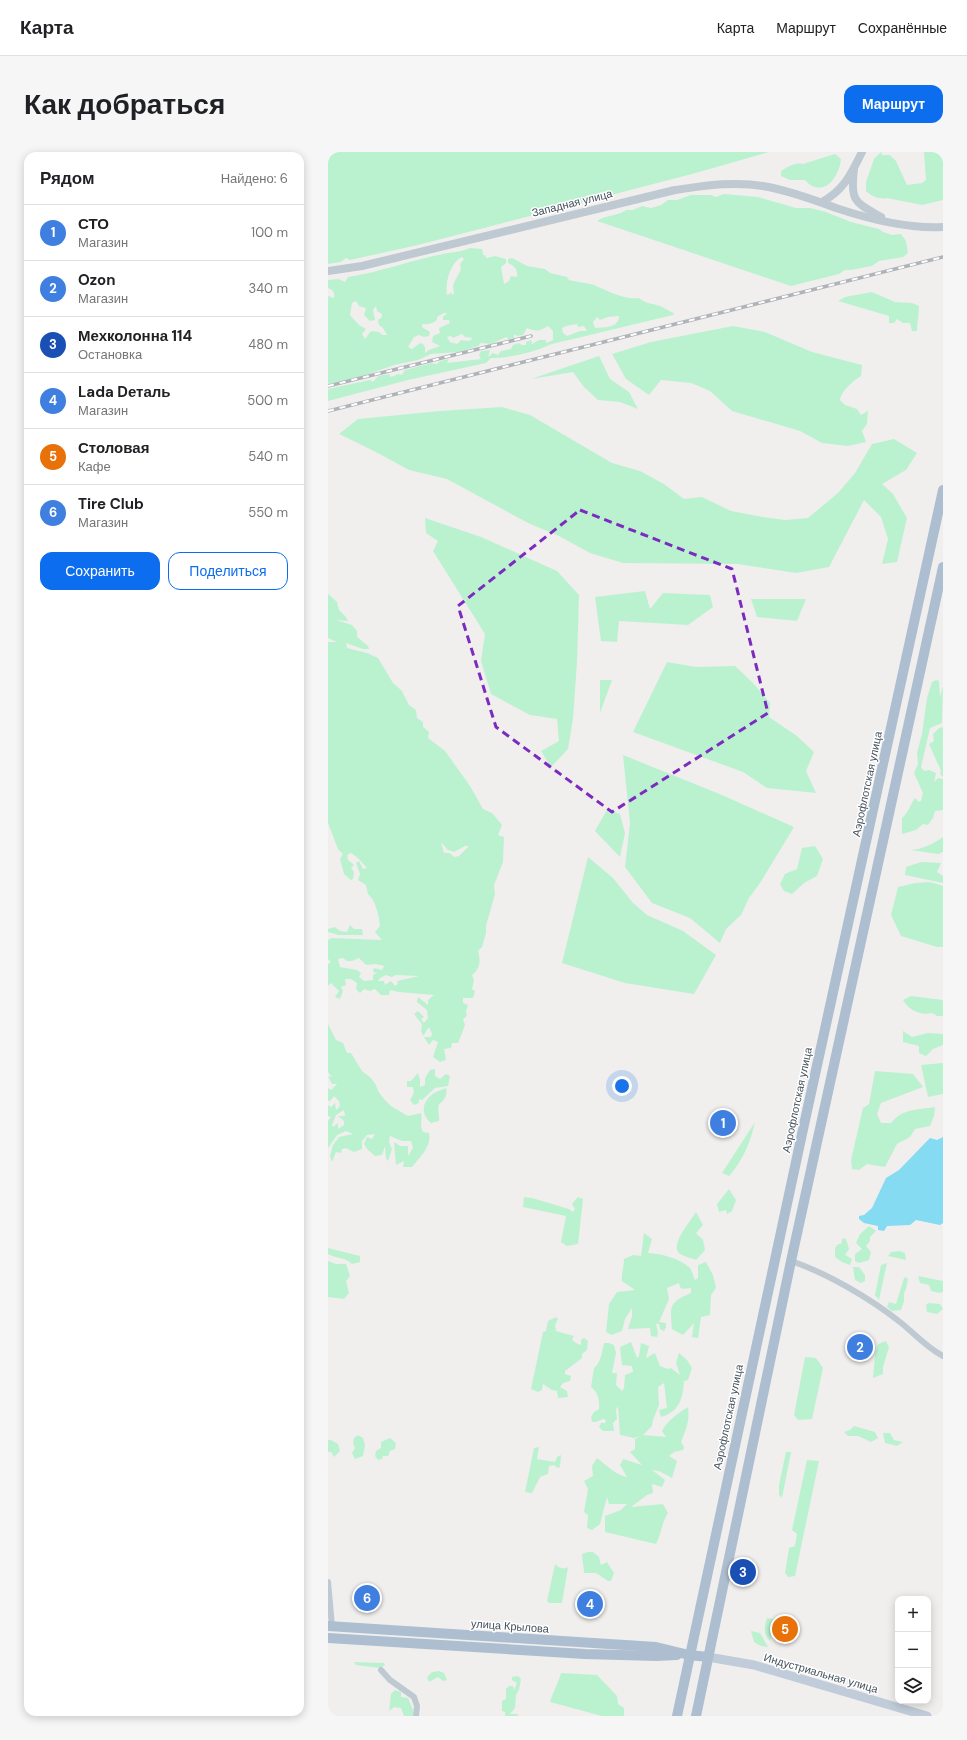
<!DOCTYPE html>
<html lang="ru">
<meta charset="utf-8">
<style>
:root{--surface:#fff;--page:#f6f6f6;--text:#202124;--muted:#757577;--line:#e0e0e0;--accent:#0c6eee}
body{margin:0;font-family:"DM Sans",sans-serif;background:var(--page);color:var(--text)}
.controls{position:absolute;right:12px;bottom:12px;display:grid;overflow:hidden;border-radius:8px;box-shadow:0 2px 10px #0003}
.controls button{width:36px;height:36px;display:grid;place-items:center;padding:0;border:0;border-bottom:1px solid var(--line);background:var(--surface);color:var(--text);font:20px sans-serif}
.you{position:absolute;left:294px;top:934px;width:14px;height:14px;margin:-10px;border:3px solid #fff;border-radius:50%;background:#1a73e8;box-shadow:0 0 0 6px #1a73e833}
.badge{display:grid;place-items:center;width:26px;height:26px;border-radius:50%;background:var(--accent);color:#fff;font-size:13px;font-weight:700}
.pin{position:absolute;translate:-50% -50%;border:2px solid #fff;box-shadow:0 1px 4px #0006}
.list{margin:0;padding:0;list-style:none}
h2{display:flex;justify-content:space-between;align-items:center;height:52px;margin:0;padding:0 16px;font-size:17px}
h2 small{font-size:13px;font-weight:400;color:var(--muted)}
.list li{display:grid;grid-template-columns:26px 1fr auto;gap:12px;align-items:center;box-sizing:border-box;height:56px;padding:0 16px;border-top:1px solid var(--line)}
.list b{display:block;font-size:15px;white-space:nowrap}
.list p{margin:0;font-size:13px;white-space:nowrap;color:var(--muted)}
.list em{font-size:13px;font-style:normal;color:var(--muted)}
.actions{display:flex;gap:8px;padding:12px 16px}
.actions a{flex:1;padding:9px 0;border:1px solid var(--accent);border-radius:12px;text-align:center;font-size:14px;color:var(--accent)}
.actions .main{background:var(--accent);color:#fff}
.icon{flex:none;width:22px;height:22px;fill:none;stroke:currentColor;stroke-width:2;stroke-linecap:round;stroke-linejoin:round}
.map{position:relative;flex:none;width:615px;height:1564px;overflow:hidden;border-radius:12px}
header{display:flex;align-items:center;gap:24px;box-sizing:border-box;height:56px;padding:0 20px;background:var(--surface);border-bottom:1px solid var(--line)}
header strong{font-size:19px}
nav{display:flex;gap:22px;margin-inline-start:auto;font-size:14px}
.intro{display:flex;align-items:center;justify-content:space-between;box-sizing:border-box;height:96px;padding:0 24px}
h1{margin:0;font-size:28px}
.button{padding:10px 18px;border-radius:12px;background:var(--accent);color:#fff;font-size:14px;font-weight:700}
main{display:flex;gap:24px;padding:0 24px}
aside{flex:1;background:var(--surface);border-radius:12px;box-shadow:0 2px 10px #0003}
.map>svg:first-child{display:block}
.green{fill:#baf2d0;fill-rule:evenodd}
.water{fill:#84dbf2}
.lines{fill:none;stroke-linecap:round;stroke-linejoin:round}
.minor{stroke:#bec9d2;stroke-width:6}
.tertiary{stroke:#bec9d2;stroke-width:8}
.secondary{stroke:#c0ccd9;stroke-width:9}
.primary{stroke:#acbed0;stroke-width:10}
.rail-casing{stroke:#b0b4ba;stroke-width:3.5}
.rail{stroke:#fff;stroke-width:2;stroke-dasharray:6;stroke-linecap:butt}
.marked{fill:none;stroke:#7b2cbf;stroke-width:3;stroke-dasharray:8 5;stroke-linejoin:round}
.labels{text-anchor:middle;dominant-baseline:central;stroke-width:3;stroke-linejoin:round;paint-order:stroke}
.street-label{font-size:11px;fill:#45525d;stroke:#fff}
</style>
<header>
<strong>Карта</strong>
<nav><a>Карта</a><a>Маршрут</a><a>Сохранённые</a></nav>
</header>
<div class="intro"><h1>Как добраться</h1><a class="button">Маршрут</a></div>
<main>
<aside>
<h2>Рядом<small>Найдено: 6</small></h2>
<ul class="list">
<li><span class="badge" style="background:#3f7fe0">1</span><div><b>СТО</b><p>Магазин</p></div><em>100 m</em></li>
<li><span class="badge" style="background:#3f7fe0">2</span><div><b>Ozon</b><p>Магазин</p></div><em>340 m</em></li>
<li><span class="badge" style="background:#1a4fb4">3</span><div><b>Мехколонна 114</b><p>Остановка</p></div><em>480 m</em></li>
<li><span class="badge" style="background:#3f7fe0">4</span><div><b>Lada Dеталь</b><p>Магазин</p></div><em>500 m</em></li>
<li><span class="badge" style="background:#e8710a">5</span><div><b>Столовая</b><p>Кафе</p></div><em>540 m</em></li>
<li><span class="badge" style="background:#3f7fe0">6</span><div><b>Tire Club</b><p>Магазин</p></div><em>550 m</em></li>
</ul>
<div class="actions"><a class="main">Сохранить</a><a>Поделиться</a></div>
</aside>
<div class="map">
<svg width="615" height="1564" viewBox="0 0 615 1564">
<rect width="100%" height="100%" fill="#f1eeee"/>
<g class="green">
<polygon points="0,0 441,0 364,22 90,93 22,108 18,106 13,110 0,112"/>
<path d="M553,0L554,3H562L568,9L579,33L594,31L598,28L596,0H615V48L594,53L559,46C552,48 543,44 538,39V30L546,7Z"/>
<path d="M507,2L513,7C512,20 501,42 484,34C482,33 479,30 477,28H462L453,24V19C460,15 467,10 475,12Z"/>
<path d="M396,42L430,45L468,56H482L498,60L523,70L551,77L555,80L564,83L573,82L578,89L580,101L575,105L551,109L544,114L523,118H517L511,122L463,134L269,69C278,63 290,64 298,58H305L314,54L323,56L333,53L340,48H349L363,43H383L388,45Z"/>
<path d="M142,96L154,97L155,102L159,106L167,104L178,107V111L173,115L176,132L181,129L183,124L189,125C190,118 187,114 180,111V107L184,106L199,114L217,117L222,121L239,125L241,128C249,130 259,131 266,133C279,139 297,148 311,146C318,152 323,151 332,154C337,156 340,159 346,161L345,163L224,192C206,200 183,206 163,206L158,211L80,228L0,249V237L42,228L45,230L50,224L61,222L63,225L70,222L74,223L77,218L103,211L109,212L112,209L121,207L119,211L153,207L151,203L153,199L162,198L160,205L165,201L170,203L173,199L183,197L185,193L191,191L194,193H198V190L203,188L204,192L211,188H218V191L225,188V179L220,174C212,179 208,180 199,176L195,183L189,184L186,182V186L181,187L178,185L163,192L153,191L150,194L131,200L103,202L90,208L66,213L35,224L0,232V144L6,146C7,140 5,138 0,136V128L11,127L17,130L20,125C53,120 83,108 115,102C125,100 133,100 142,96ZM134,105L136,107L132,112L133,117L125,133L126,143L123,141L119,143C117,130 122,111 134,105ZM28,149L31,154L38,156L36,163L42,169L47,168L45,158L48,154L49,159L54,162V165L50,168L51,173L55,176L59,183H55L51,180L43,179L37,187L34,182L38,177L31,173L22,163L24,151ZM116,161H119L115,165V168H121L122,171L111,176L112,181L105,184L104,190L112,194L101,198L97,201V195L95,192L92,191L84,197L80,195L86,185L91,183L96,185L101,184L102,180L94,175V172C99,173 104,172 109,168V165ZM291,164C291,176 277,175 267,176L265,170L269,165L272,168L280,165ZM249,172L250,175L256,174L259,179H252L239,184L235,181L234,176C239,173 244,173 249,172ZM134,182L137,185L145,186L141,189L133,188L129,192L122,190L119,185L123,184L125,186Z"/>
<path d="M544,140L567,150L584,151L591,154C591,162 589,170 589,179H584L582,171H575L569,167L566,171H561V164L510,149L517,145Z"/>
<path d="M405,174L437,180L484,200L534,213L533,224C525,229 513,239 512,248L517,253L529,257L533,263L540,259L539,272L534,279L538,290L520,294L494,291L472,279L404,259L382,239L363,231L333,228L321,243L298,227L284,202L323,190Z"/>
<polygon points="271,204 282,227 301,240 310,257 292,250 270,248 256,235 245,220 203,227"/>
<polygon points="174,255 202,263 284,311 312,319 336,332 356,347 374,345 403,359 435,365 457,368 480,366 510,341 527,321 544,292 566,287 589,301 578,318 554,332 565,342 579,366 569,410 554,412 560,387 553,365 536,348 501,415 468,421 409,412 295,411 262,401 231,384 200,371 119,327 81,318 48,300 11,282 30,267 112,259"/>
<polygon points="97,366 153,385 229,419 251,443 249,510 245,567 240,597 223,615 213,599 231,589 229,567 202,563 163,542 153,509 157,482 105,399 110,389 98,381"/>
<polygon points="317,439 322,457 335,441 382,443 385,455 360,473 291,469 289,490 273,489 267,445"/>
<path d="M0,442L9,450L11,458L18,465L20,469L8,468L24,473L29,479V485L40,494L41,497H35L18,491L19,496L39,501L50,506L65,531L74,539L81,553L88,558L89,566L95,570V575L101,580L100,586L117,599L142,634L155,657L164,661L174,673L170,683L176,685L175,710L166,733L167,742L158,774V781L154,795L150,799C153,808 152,817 144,823L146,828L144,837L147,839L145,846H135V851L140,853L138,859L139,863L135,868L137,873L130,891H124L123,896L116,897L118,908L112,910L105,905L110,890L105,888L101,893L96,885H103L104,882L101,875L95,884L93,878L94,872L86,862L90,859L96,865L93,867L96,871L100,866L99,858L89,850L90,845L100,853V848L106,843L71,840L62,838L61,843H53L47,837L42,839L36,837L32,841L28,837L29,831L23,827H17L18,833L13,835L15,839L12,847L7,845L11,839L3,831L0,834V812L3,810L0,807V788L4,786L54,788L47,780L52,774C51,764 48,749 40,742L38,733L30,728L32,722L28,711L31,709L35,717L39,716L30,706L23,701L19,703L20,708L26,713L23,716L26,720L25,727L23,728L16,722L12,707L15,702L10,697L0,671V490H9L0,486ZM113,690L120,698L126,700L137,694H141L131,704L126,705L122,701H116ZM15,806L19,809H24L31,806L38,813L48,812L56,814L54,818L46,816L45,820L49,821L45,823V828L36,829L31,825L33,821L29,818L12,815L10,807ZM58,823L64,825L68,823L91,824L69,829L70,832L67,834L63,829L57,833L56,829H50L52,826Z"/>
<polygon points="423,447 478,447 469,469 429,465"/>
<polygon points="339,510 368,515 407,514 426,532 442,551 441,565 469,584 486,600 478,619 488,641 439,636 415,620 305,580"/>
<polygon points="272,528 284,528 272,561"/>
<path d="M608,528L611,529L612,545L615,534L614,571L602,576L593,615L596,619L601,618L608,621L606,630L610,626L615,627V658L607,659L605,666L600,673L595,672L588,678L574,682V666C581,660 582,653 587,646L591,650L593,649L595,641L586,621L590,612L589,601L594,582L599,546L604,530Z"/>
<polygon points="615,575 615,625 612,622 613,619 601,592 606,589 605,582 611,576"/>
<polygon points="295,603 394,643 466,675 432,731 421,746 413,763 398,777 392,791 362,766 324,751 297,715 302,671"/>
<polygon points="279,658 292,662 297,681 292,705 267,679"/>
<path d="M615,685V700L610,702L583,698C595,697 605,692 615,685Z"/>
<polygon points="487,694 495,707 489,724 476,731 464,742 456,739 452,732 457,722 469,717 474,696"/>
<polygon points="260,705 285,726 305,751 319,763 355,779 388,803 366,842 297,831 234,811"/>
<polygon points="593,710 613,711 609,720 615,724 615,731 577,723 578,715"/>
<polygon points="602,730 615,734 615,795 609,795 573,784 563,763 570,735 587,731"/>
<polygon points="22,773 26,777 34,777 35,783 11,783 0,780 0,777 7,775 12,779 19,780"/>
<path d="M583,844L615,848V864H609L604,861C592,864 581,858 575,848Z"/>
<path d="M0,872L8,888L15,891L19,901H23L34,919L43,926L48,933L50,939L56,947L63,954L80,964L93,961C95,968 91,973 95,980L101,981C104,994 92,1005 84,1015H75L76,1009L68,1013L66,990L72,994H80V1004L85,996L83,989H74L62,984L61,990L64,997L60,1009L58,1006L57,994L54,1003L47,1004L40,998L36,992L39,985L44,987L47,982L39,983L34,989V997L26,1000L18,996L14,997L13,1001L8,1000L4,1010L2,1004L5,993L11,985L25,982L18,979L9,983L0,996V969L3,965L0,964V953L3,955L7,951L8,958L12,954L11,949L6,944L2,949H0V936L3,938L9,932H4L0,924L4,925L0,920ZM16,958L17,964H10L16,969V973L10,977V971L5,975L4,973L8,963Z"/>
<polygon points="575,879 584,885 600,881 615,882 615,893 605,897 598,904 591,901 591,894 575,890"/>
<polygon points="615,911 615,942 600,945 593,913"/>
<polygon points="107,917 107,924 112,927 118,922 122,924 120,934 107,936 94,948 91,947 91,951 86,953 82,948 86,941 85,935 79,935 79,929 83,929 90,921 92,928 92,935 97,933 97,926 102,918"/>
<path d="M547,919L585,922L595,935L553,951L549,962L553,971H563C575,956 589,958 607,955L606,964L602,974L587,977L582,985L569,992L557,1015L539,1012L531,1018L524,1017L523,1008L535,956L541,952Z"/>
<path d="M118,936C120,943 116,949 111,952C109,960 112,962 111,969L103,971C92,962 94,949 106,941C109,939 114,938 118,936Z"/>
<path d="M427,970C423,989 414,1010 401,1024L394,1021Z"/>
<polygon points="401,1037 408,1048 404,1059 399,1062 398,1058 391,1060 389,1052"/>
<polygon points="196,1045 204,1046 241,1057 245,1060 247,1057 244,1052 250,1045 255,1047 250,1092 239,1094 233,1090 238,1064 195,1055"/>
<path d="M368,1060L375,1073L368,1081L375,1088L377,1098L368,1108C363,1106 354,1104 351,1101C342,1093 363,1068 368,1060Z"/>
<polygon points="541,1074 548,1079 542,1085 542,1089 538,1094 543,1100 541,1108 531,1111 527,1109 527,1102 534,1097 528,1091 532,1082"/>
<path d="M316,1081L324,1087L320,1101C334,1102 351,1106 362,1116C364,1119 365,1124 367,1128L370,1126V1113L378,1110L385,1123L388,1136L383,1143L382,1163L373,1165L370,1186L364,1185L366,1171L355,1183L344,1177C342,1154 341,1150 363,1141V1136L354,1137L352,1135L351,1131L339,1136L341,1147L331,1170L338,1171V1175L336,1179L332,1177L331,1172H328L330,1181L329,1185L323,1184L322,1176L300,1177L304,1164V1156L297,1167L294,1179L284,1183L278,1180L281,1152L289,1140L307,1138L294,1129C293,1121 296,1115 296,1107L305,1103L313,1104Z"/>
<polygon points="515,1086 518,1087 521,1097 517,1103 524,1107 522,1113 514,1110 507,1105 507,1096 510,1092 513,1092"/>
<path d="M0,1096L32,1104V1110L24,1112C17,1105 9,1107 0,1102Z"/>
<polygon points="572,1099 577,1101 578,1108 560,1104 563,1100"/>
<polygon points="0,1109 8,1112 18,1112 22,1124 18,1129 21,1141 16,1147 0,1145"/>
<polygon points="559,1111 551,1148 547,1143 553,1113"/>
<polygon points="525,1115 531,1115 537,1123 537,1129 533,1131 527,1128"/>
<polygon points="590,1124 615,1129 615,1140 611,1141 603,1139 601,1133 592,1131"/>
<polygon points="578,1125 580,1127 578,1137 576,1141 576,1149 573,1158 564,1159 559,1155 561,1150 568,1152 576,1126"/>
<polygon points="601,1151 612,1152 615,1157 609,1162 599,1160 598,1153"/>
<polygon points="228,1165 230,1167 227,1173 228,1179 246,1184 244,1188 248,1191 253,1193 253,1188 256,1186 260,1189 259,1198 254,1202 254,1206 237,1219 237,1222 243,1224 242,1229 235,1231 232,1235 239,1239 240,1245 230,1246 229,1239 224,1238 215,1232 214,1238 210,1240 203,1237 215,1180 218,1179 220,1169"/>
<polygon points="558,1189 561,1195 555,1215 555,1222 545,1226 547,1203 550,1192"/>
<path d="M303,1190L309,1206L311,1204L313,1191L321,1194L318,1206L327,1201L332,1214L340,1217L343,1216L352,1223L348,1211L351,1201L359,1208L364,1216L360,1228L356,1229C355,1247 351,1260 333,1265L331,1258L339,1256L336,1231L330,1235L331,1253L325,1268L324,1274L315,1283L338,1285L334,1279C340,1268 349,1262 360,1255C362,1268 358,1278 353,1290L356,1295L355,1298L346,1300L341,1304L349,1309L344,1326L331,1319L324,1318L337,1328L334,1335L324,1332L325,1341L319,1343L303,1355L335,1352L340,1361C333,1372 334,1380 328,1392L277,1380V1364L293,1358L299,1352H281L279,1345L272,1372L264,1378L259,1376L260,1363L256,1360L260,1337L256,1329L265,1324L264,1314L269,1306C278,1313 288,1323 299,1325L292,1313L295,1307L314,1313L302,1300L307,1297V1287L313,1284L306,1286L292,1283L290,1254L288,1258L289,1267L285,1271L286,1279H275L271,1275L273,1271H277L278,1268L275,1267L268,1270H264L263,1265L266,1260L271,1257C272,1249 270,1240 263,1235L266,1216C273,1211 274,1199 276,1191H281L286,1193L288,1201L284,1221H289L288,1233L294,1239L296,1236L297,1223L305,1220L304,1214L294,1213L292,1195Z"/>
<polygon points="477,1205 488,1206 495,1216 484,1267 470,1268 466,1263"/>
<polygon points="526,1274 547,1280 550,1286 543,1290 530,1284 520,1284 516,1280 522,1278"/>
<polygon points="555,1281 562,1281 566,1288 575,1290 569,1294 557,1291"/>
<polygon points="30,1283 35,1286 37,1293 35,1304 27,1307 24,1301 27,1296 25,1291 26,1286"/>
<polygon points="62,1286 68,1291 67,1297 62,1299 60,1304 55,1304 54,1307 50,1308 47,1304 48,1299 53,1296 53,1290"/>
<polygon points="0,1288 3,1288 10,1292 12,1299 6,1305 3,1300 0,1300"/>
<polygon points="211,1295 209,1307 227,1310 229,1305 233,1303 232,1315 230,1316 226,1313 221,1314 220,1322 212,1325 204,1341 197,1340 206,1296"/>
<polygon points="458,1300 463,1300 454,1346 451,1343 451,1333"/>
<polygon points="479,1308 491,1309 467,1424 460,1425 457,1421 461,1396 467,1394 469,1382 464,1378"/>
<path d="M260,1400H265L271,1405L273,1413L279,1410L286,1421L283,1429H280L268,1421H256C256,1414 254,1409 254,1402Z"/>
<path d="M227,1412C231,1416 235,1418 240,1415L234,1451H221L219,1449Z"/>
<path d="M439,1466L445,1467L446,1473L442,1489C435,1483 436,1475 439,1466Z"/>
<polygon points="423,1479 432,1481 440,1495 433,1494 426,1490"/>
<polygon points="26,1510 56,1511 57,1513 52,1516 28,1513"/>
<polygon points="111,1519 116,1521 119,1528 115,1529 110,1525 101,1530 99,1525 104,1520"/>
<path d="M233,1521L269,1523L289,1544L290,1552L296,1556V1564H274L222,1550C225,1540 230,1532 233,1521Z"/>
<polygon points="190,1524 193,1527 191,1538 188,1543 187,1556 182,1562 189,1562 191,1564 177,1564 177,1560 174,1559 174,1549 178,1547 178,1537 181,1534 185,1534 186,1538 189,1531 184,1528 184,1525"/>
<polygon points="67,1538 73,1540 73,1545 80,1546 85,1558 85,1564 76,1564 73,1556 66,1555 61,1559 63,1542"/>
</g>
<polygon class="water" points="615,985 615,1071 612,1073 588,1068 582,1073 559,1074 556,1079 550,1078 550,1074 536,1071 531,1067 531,1064 536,1063 544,1056 558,1026 571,1018 602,986 609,988"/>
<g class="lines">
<g class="minor">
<path d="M463,1109C499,1121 543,1147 572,1170C586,1181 599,1196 615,1204"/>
<polyline points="0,1430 4,1474"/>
<polyline points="53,1518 62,1528 86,1545 89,1554 88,1564"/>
</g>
<g class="tertiary">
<path d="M526,17C522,50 527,50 553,65"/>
<path d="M494,50C516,38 523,22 534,0"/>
<path d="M0,119L34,114L347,38C376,34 405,29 435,34C459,38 484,47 508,56C541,67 579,77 615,75"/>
</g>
<polyline class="secondary" points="380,1505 426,1513 599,1564"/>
<g class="primary">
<polyline points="0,1474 328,1495 361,1503 380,1505"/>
<polyline points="0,1486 257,1502 328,1504 349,1503"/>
<polyline points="349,1564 474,982 615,338"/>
<polyline points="368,1564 463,1109 615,415"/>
</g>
<g class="rail-casing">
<g id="rail">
<polyline points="0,234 203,184"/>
<polyline points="0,259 615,105"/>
</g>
</g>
<use href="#rail" class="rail"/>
</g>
<path class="marked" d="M252,358L404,417L440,561L284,660L168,575L130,454Z"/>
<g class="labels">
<g class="street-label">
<text transform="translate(244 51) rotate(-14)">Западная улица</text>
<text transform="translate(539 632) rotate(-78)">Аэрофлотская улица</text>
<text transform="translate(469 948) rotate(-78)">Аэрофлотская улица</text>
<text transform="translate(400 1265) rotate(-78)">Аэрофлотская улица</text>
<text transform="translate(182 1474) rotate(4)">улица Крылова</text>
<text transform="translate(493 1521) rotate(16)">Индустриальная улица</text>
</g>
</g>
</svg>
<div class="controls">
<button>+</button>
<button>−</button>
<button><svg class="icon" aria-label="layers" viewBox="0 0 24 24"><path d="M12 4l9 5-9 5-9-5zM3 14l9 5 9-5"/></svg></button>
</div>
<div class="you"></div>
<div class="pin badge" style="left:395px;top:971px;background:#3f7fe0">1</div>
<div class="pin badge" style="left:532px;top:1195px;background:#3f7fe0">2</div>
<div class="pin badge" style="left:415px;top:1420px;background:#1a4fb4">3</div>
<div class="pin badge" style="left:262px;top:1452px;background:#3f7fe0">4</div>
<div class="pin badge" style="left:457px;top:1477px;background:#e8710a">5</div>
<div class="pin badge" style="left:39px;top:1446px;background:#3f7fe0">6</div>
</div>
</main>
